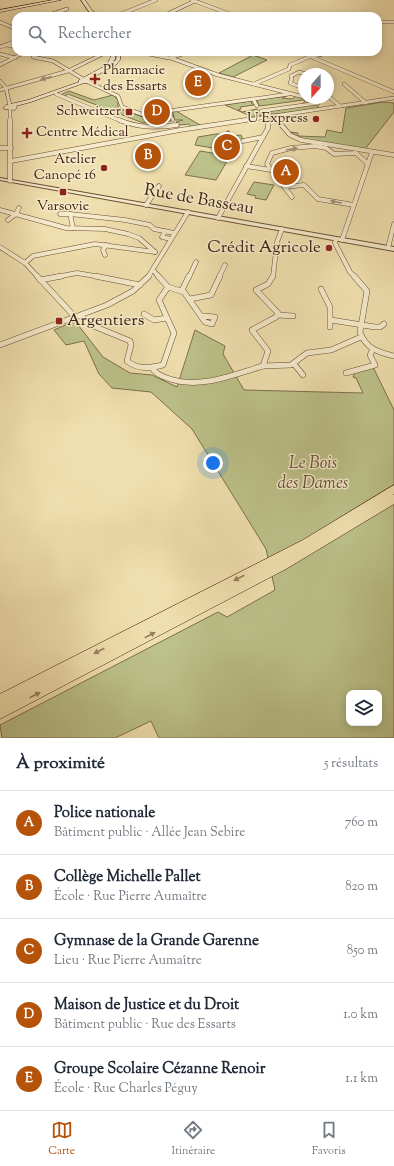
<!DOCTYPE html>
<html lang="fr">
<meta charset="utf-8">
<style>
:root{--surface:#fff;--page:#f2f2f3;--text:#1f2937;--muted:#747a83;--line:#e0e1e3;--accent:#b45309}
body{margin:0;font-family:"Sorts Mill Goudy",serif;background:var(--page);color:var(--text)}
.controls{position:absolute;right:12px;bottom:12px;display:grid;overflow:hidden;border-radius:8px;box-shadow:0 2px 10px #0003}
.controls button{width:36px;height:36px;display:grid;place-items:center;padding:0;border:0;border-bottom:1px solid var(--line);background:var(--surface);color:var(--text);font:20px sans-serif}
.compass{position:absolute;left:298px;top:68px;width:36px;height:36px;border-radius:50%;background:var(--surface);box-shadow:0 2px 10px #0003;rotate:201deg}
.you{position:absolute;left:213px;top:463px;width:14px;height:14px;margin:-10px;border:3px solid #fff;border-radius:50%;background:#1a73e8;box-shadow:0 0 0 6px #1a73e833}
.badge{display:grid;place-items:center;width:26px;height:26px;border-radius:50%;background:var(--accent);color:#fff;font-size:13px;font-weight:700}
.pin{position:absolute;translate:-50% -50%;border:2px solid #fff;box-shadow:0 1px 4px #0006}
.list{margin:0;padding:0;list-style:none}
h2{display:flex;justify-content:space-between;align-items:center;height:52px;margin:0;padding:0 16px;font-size:17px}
h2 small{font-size:13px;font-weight:400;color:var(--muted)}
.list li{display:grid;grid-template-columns:26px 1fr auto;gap:12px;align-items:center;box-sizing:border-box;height:64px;padding:0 16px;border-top:1px solid var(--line)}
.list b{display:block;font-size:15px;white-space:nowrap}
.list p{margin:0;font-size:13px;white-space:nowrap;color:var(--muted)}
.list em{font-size:13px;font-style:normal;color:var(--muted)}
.icon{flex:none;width:22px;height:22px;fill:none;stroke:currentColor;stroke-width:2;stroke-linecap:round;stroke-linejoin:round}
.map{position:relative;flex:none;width:394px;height:738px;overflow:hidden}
.search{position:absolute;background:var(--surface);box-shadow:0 2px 10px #0003;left:12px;right:12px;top:12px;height:44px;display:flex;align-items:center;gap:10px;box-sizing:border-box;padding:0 14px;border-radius:12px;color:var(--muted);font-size:15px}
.sheet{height:372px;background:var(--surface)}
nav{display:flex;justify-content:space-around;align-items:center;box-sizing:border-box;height:56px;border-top:1px solid var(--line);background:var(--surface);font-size:11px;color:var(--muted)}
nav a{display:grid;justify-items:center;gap:2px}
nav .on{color:var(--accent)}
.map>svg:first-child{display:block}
.green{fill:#bcc189;stroke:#7e6f4c;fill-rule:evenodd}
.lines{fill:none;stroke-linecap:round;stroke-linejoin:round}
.minor-far2-casing{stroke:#6b4e37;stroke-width:4}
.minor-far1-casing{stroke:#6b4e37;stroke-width:5}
.minor-casing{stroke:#6b4e37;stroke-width:6}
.tertiary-casing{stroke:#6b4e37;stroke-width:2}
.secondary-casing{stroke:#3f1d0f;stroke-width:1}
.trunk-casing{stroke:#3f1d0f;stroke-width:1}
.minor-far2{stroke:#f5eaca;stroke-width:3}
.minor-far1{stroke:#f5eaca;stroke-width:4}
.minor{stroke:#f5eaca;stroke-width:5}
.tertiary{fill:#f5eaca;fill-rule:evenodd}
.secondary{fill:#f5eaca;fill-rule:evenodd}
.trunk{fill:#f0dfae;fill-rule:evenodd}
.oneway{fill:#a38e76}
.oneway2{fill:#987e5e}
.poi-dot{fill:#8f2418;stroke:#f5eaca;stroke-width:1.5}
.labels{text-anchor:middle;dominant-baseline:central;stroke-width:3;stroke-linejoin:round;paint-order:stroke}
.far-poi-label{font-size:14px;fill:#3f1d0f;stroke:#f5eaca;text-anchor:end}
.street-label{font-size:17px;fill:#3f1d0f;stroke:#f5eaca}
.poi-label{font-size:17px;fill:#3f1d0f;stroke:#f5eaca;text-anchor:end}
.park-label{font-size:17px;font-style:italic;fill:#644e34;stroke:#f5eaca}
</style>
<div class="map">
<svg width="394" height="738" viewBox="0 0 394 738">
<rect width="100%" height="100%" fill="#f0dfae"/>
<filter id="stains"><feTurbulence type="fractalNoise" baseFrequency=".005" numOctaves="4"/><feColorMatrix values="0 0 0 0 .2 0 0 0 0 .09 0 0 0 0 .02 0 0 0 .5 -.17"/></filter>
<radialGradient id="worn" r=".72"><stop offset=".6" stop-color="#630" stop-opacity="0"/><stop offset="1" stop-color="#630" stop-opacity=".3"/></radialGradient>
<g class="green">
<polygon points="253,55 267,60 233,77 219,73"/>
<polygon points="69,91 94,100 113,95 118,100 118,108 143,117 167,114 171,121 143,123 68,94 65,96 60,95"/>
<polygon points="287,96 282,98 292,99 296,96 313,102 302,104 305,101 303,100 260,106 256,100"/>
<polygon points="251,101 252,103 251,103 254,105 240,107 241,109 238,110 242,112 257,109 263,115 253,117 225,105"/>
<polygon points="383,102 394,103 394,112 365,149 301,139 291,132 298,133 298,136 325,137 327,130 342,133 346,108"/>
<polygon points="317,104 319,108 277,114 271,114 265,112"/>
<polygon points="172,111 176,111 200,125 191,127 189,124 179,125 176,122 183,120 175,120"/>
<polygon points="227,131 229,131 231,136 241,135 243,140 240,145 216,141 213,148 195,145 198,137 216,134 227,134"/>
<polygon points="200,151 230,156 216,180 185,175"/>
<polygon points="254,182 274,185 266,200 255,198 256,196 247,194"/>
<path d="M75,321L103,357L130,373L152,375L177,387L195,330L225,346L223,354L244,390L363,393L356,378L353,377L355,372L373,367L394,410V738H159L151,721L115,738H2L0,725L218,612L227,617L275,590L266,549L192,429L151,392L112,388L99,374L84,341L66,345L54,330ZM349,693H379V723H349Z"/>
</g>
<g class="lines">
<g class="minor-far2-casing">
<g id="minor-far2">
<polyline points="192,0 235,16"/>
<polyline points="46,16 67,9"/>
<polyline points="83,16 93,13"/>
<polyline points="116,16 156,0"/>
<polyline points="163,16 195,1"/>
<polyline points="0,22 16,29"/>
<polyline points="378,22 394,22"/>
<polyline points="7,45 16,47"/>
<polyline points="0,47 16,41"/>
<polyline points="139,52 169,58 189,52"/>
<polyline points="300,52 394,92"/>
<polyline points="0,54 15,58"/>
<polyline points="33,57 53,61 83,79"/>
<polyline points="171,58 218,75 304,97"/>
<polyline points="0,65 25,52"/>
<polyline points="291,76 292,79 290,83 298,86 304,85"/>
<polyline points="291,76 299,72 306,74"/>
<polyline points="0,81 6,88 10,106"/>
<polyline points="88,82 118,96 122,107 144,115 169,113"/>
<polyline points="254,84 289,69 290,65 309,57 333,52"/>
<polyline points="344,84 366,103"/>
<polyline points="0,90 68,71 107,52"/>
<polyline points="56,94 121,121"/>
<polyline points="328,96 340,106"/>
<polyline points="306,98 318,103"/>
<polyline points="253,99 257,106"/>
<polyline points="10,110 10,121"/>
<polyline points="261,111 318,103"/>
<polyline points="169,113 168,111 289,94"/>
<polyline points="169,113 173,120"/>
<polyline points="273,116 278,121"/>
<polyline points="266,117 268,121"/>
<polyline points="240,121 394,98"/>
</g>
</g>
<g class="minor-far1-casing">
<g id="minor-far1">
<polyline points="10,120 10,181"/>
<path d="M119,120C139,128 156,128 177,125"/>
<polyline points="277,120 290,135 301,140 394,155"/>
<polyline points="243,141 263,137"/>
<polyline points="0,148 11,148"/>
<polyline points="11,161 180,130 246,120"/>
<polyline points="246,166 271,170"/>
<polyline points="284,187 304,185 318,199 354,205"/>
<polyline points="292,197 267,164 272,153 291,148 315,146 326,148 334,154 356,153 368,164"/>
<polyline points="146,205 159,186"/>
<polyline points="0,210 66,228 105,229 128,234 139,238 155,252"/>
<polyline points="60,214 70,214"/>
<polyline points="218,218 268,128 268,120"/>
<polyline points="8,220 16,214 19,208"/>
<polyline points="73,228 70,214 125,220 150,225 154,229 174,233"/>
<polyline points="165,231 162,237 171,239"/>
<polyline points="336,239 335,243 350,272 355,277"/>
<polyline points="342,240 372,152"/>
<polyline points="0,247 25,263 38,277"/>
<polyline points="388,248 394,224"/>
<polyline points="105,255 103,250 106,245"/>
<polyline points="25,263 33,256 95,244 155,252"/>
<polyline points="153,270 159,277"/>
<polyline points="56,277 77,273 101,277"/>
<polyline points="148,277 188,212"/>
<polyline points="189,277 196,262"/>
<polyline points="219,277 225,265"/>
<polyline points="273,277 277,242 282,229"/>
</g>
</g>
<g class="minor-casing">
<g id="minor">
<polyline points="37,276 75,317"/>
<polyline points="95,276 140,285"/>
<polyline points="158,276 168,287 184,292 205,322 212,324 215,317 202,316"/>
<path d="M354,276L367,291L360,332C366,349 378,352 394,356"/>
<polyline points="40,280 62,276"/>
<polyline points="321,289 330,307 330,327"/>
<polyline points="182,290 189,276"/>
<polyline points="190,299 211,295 220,276"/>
<polyline points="144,314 154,320 167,318"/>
<polyline points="278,315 293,316"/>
<path d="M80,316L91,325L130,341L131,345L127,361C138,370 150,368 163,365L174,333L159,300L168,287"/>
<polyline points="331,320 375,327 380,327 384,324"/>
<polyline points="0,345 107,305 133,291 149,276"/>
<polyline points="294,364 303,375"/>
<polyline points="263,366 291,365 307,353 331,350 361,337"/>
<path d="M152,368C155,373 161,376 167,378C199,390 232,375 263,366L268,351L252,330L276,317L278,313L256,290L268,284L273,276"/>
<polyline points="346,373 375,365 370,355 372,351"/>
</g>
</g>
<g class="tertiary-casing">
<polygon id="tertiary" points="0,178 394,247 394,251 0,180"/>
</g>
<g class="secondary-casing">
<g id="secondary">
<polygon points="53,0 61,0 0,12 0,10"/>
<polygon points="81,0 85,0 96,16 92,16"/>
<path d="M112,52L115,53V59L112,63L116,60L117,52H121L120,60L113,68L109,67L103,72L89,79L91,81C89,84 87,83 84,83L31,102L16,106L17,107L15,110L5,109L3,108L6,105L28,100L79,82V80L105,66L110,59Z"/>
</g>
</g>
<g class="trunk-casing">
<polygon id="trunk" points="394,485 394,494 393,495 394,495 394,504 286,569 0,719 0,694 303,540"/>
</g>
<use href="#minor-far2" class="minor-far2"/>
<use href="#minor-far1" class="minor-far1"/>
<use href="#minor" class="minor"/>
<use href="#tertiary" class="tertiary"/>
<use href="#secondary" class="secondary"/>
<use href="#trunk" class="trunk"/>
</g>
<defs><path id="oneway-solid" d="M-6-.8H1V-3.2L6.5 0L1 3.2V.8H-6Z"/></defs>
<g class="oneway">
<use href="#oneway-solid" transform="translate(46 78) rotate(165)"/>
<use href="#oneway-solid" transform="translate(292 149) rotate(-9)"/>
<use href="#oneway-solid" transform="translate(336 202) rotate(-170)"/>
</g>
<g class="oneway2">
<use href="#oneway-solid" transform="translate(239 578) rotate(153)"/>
<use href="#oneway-solid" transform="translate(150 635) rotate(-28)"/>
<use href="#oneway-solid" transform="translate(99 651) rotate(153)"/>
<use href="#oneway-solid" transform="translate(35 695) rotate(-27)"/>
</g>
<g class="poi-dot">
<path d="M93 73h4v4h4v4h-4v4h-4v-4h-4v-4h4z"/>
<rect x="125" y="108" width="8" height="8" rx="2"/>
<circle cx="316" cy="119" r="4"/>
<path d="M25 127h4v4h4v4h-4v4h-4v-4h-4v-4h4z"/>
<circle cx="104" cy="168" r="4"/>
<rect x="59" y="188" width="8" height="8" rx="2"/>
<circle cx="329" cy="248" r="4"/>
<rect x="55" y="317" width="8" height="8" rx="2"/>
</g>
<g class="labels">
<g class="far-poi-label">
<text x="103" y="71" text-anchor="start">Pharmacie<tspan x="103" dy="16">des Essarts</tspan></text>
<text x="121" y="112">Schweitzer</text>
<text x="308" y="119">U Express</text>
<text x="36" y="133" text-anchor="start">Centre Médical</text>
<text x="96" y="160">Atelier<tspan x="96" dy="16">Canopé 16</tspan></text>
<text x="63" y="207" text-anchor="middle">Varsovie</text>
</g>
<g class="street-label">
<text transform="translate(199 200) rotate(10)">Rue de Basseau</text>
</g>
<g class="poi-label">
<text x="321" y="248">Crédit Agricole</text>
<text x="67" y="321" text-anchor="start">Argentiers</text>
</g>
<g class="park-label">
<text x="313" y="464">Le Bois<tspan x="313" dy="20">des Dames</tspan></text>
</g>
</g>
<rect width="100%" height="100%" filter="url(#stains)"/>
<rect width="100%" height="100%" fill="url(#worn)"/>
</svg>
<div class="controls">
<button><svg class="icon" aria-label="layers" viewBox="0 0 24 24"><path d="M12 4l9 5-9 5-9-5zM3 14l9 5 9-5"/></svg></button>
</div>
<svg class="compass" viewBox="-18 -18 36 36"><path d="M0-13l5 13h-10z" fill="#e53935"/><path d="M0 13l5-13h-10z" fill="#747a83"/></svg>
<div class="you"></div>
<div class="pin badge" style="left:286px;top:172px">A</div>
<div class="pin badge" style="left:148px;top:156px">B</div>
<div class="pin badge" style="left:227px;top:147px">C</div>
<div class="pin badge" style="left:157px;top:112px">D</div>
<div class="pin badge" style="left:198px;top:83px">E</div>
<div class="search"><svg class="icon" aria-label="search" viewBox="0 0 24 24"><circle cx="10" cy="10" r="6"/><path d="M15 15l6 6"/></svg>Rechercher</div>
</div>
<section class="sheet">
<h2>À proximité<small>5 résultats</small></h2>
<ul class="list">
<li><span class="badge">A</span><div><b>Police nationale</b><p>Bâtiment public · Allée Jean Sebire</p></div><em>760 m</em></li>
<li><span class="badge">B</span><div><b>Collège Michelle Pallet</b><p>École · Rue Pierre Aumaître</p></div><em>820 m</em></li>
<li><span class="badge">C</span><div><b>Gymnase de la Grande Garenne</b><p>Lieu · Rue Pierre Aumaître</p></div><em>850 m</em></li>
<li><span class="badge">D</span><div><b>Maison de Justice et du Droit</b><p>Bâtiment public · Rue des Essarts</p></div><em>1.0 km</em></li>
<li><span class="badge">E</span><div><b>Groupe Scolaire Cézanne Renoir</b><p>École · Rue Charles Péguy</p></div><em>1.1 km</em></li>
</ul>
</section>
<nav>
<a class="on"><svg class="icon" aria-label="map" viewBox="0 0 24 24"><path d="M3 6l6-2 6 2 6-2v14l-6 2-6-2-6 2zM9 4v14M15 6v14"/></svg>Carte</a>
<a><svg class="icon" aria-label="directions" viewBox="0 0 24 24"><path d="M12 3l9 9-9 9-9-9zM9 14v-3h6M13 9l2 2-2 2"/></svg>Itinéraire</a>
<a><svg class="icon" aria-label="saved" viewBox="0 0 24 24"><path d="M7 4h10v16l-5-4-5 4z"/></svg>Favoris</a>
</nav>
